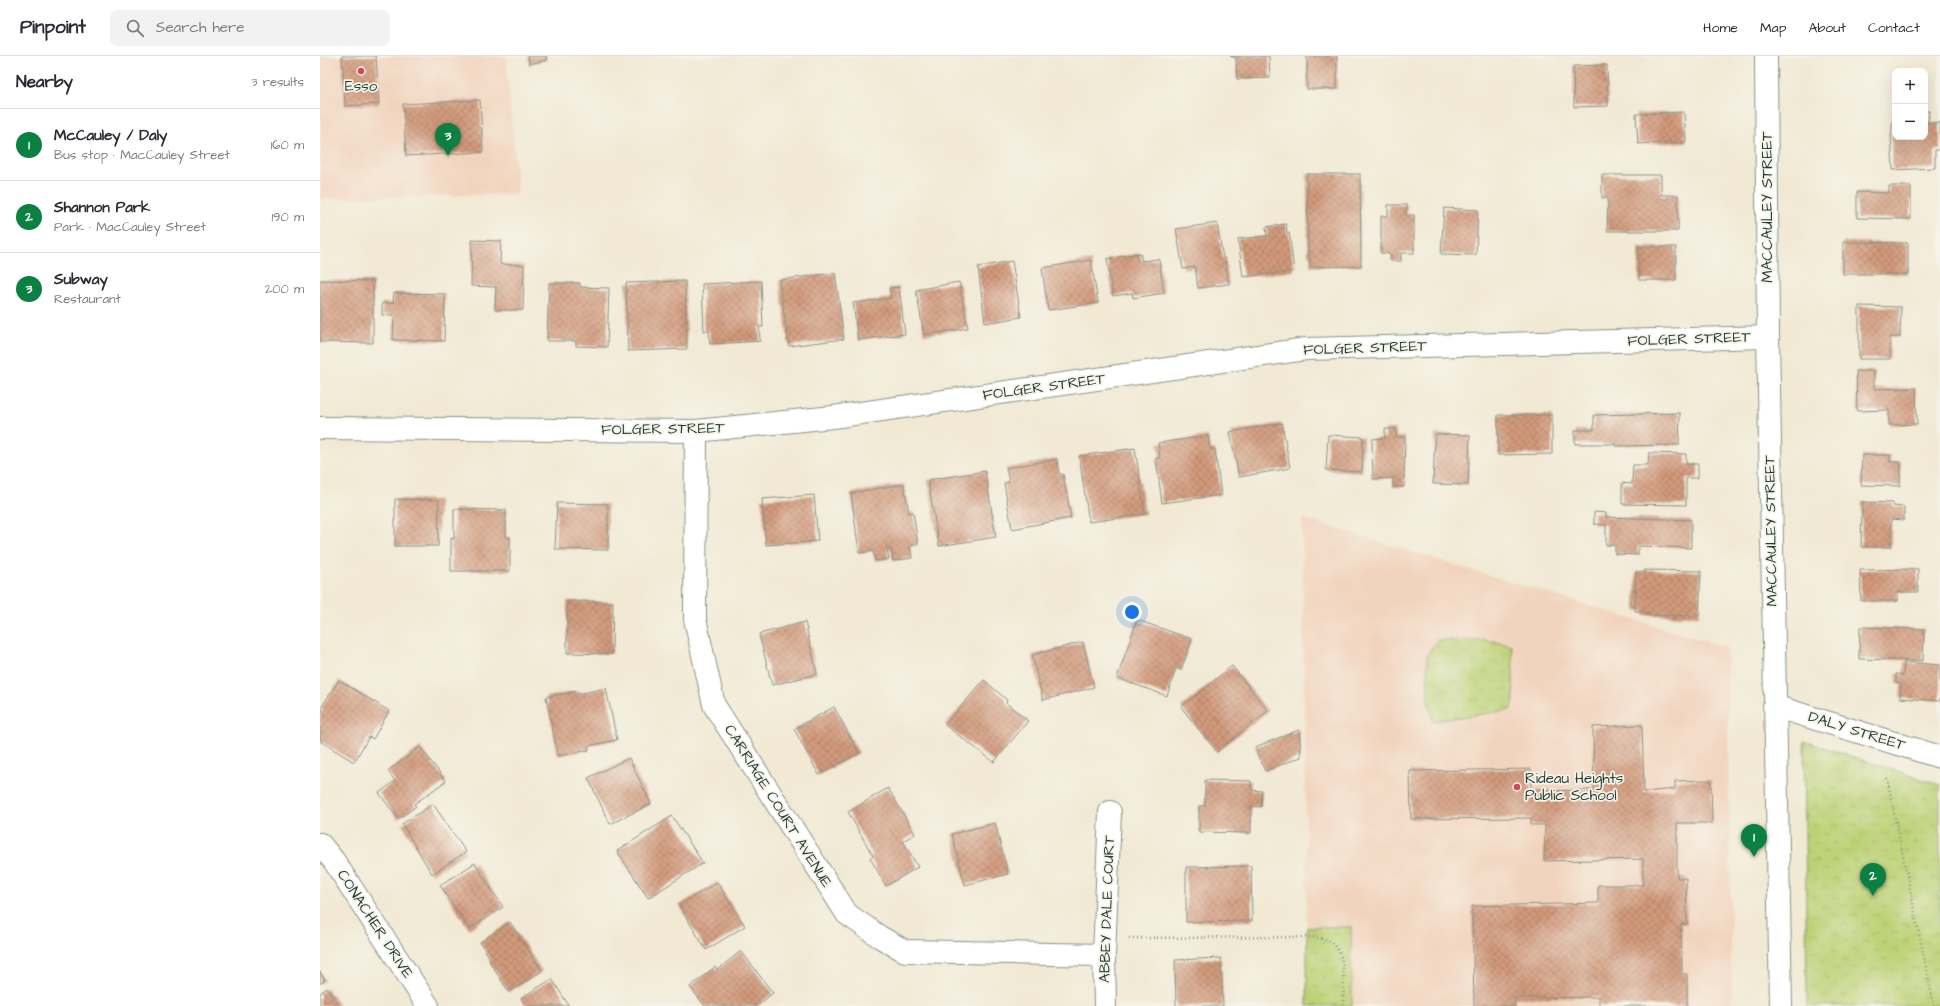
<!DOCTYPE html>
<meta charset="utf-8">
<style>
:root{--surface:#fff;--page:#f2f2f3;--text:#2b2b33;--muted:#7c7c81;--line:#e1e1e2;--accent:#0b8043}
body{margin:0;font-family:"Architects Daughter",sans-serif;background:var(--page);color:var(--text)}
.controls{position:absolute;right:12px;top:12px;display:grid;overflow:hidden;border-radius:8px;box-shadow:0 4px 16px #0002}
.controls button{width:36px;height:36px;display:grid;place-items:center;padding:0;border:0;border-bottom:1px solid var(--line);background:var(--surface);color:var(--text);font:20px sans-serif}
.you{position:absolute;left:812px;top:556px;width:14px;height:14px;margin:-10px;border:3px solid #fff;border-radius:50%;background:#1a73e8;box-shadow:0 0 0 6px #1a73e833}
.badge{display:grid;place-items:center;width:26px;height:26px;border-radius:50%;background:var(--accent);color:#fff;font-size:13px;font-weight:700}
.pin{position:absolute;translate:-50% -33px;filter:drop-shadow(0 1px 2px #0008)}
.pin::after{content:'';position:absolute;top:21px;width:14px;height:12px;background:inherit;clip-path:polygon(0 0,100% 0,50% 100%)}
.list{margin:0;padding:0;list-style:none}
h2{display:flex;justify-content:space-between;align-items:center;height:52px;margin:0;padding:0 16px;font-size:17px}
h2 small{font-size:13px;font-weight:400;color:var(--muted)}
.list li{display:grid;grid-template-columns:26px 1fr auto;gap:12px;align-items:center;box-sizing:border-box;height:72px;padding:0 16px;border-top:1px solid var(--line)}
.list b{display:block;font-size:15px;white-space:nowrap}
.list p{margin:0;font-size:13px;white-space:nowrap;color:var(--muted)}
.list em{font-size:13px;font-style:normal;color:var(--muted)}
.icon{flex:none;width:22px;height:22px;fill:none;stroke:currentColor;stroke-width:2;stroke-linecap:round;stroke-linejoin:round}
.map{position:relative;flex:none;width:1620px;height:950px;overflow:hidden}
header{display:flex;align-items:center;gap:24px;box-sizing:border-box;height:56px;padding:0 20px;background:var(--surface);border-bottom:1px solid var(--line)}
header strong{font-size:19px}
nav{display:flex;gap:22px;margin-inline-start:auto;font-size:14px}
.search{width:280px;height:36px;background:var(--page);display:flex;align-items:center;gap:10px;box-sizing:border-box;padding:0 14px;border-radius:8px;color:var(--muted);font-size:15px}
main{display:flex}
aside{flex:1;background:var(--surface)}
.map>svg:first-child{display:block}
.built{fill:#f2d4be}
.park{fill:url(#park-crowns);stroke:#6e8754}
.building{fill:url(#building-cross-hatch)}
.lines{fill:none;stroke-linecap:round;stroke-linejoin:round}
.minor-casing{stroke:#889384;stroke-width:24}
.tertiary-casing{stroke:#889384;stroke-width:24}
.path{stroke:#889384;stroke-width:2.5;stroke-dasharray:1 3;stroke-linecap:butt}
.minor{stroke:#fff;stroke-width:22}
.tertiary{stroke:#fff;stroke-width:22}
.poi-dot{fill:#d1495b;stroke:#f7f3e8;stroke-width:1.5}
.labels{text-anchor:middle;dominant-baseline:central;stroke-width:3.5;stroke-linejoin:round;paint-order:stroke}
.poi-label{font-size:15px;fill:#1f3d34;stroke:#f7f3e8}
.street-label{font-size:15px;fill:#1f3d34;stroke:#f7f3e8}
</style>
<header>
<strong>Pinpoint</strong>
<div class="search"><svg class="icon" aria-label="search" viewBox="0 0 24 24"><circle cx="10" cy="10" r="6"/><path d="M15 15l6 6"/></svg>Search here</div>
<nav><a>Home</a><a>Map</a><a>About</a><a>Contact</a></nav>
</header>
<main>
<aside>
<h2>Nearby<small>3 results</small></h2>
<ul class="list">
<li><span class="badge">1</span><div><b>McCauley / Daly</b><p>Bus stop · MacCauley Street</p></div><em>160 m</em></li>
<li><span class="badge">2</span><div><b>Shannon Park</b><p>Park · MacCauley Street</p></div><em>190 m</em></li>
<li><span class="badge">3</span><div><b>Subway</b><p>Restaurant</p></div><em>200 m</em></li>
</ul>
</aside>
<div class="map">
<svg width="1620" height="950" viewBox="0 0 1620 950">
<defs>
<pattern id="park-crowns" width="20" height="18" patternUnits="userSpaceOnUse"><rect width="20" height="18" fill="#bcd175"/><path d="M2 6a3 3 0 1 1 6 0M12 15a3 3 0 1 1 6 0" fill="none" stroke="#a1b466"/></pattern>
<pattern id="building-cross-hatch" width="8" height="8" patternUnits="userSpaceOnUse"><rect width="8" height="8" fill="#d39a7c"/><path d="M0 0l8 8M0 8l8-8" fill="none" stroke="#ab7f66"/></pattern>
</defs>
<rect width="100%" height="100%" fill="#f7f3e8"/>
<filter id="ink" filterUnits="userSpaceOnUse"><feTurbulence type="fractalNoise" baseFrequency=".025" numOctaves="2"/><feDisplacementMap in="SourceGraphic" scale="8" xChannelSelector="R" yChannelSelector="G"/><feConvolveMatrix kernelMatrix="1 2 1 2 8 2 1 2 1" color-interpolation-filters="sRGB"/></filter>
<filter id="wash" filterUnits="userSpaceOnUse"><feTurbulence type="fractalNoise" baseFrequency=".012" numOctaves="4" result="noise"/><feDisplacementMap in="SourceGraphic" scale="16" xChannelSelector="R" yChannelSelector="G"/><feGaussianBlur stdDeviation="0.9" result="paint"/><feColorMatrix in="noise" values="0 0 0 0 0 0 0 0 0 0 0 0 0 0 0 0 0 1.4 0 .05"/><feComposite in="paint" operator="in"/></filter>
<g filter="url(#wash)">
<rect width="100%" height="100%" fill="#f1e9d4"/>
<g class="built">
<polygon points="0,0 186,0 198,138 0,143"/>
<polygon points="982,462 1407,592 1412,950 1032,950 1031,871 987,871"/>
</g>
<g class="park">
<polygon points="1118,584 1173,585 1192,590 1194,647 1190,654 1113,665 1108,645 1107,599"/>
<polygon points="1484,685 1620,729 1620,950 1487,950"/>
<polygon points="987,871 1031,871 1032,950 987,950"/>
</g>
<g id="blocks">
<g class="building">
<polygon points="22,0 56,0 59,48 25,50"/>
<polygon points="208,0 226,0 227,4 209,8"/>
<polygon points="910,0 949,0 950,22 917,23 916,2"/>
<rect x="987" y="0" width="30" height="33"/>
<polygon points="1287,9 1288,50 1254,51 1253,10"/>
<polygon points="160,44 163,96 86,100 83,48"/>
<polygon points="1605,55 1609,55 1608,67 1620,67 1620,94 1615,94 1615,112 1573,114 1571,80 1574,56 1575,56 1575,81 1605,81"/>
<polygon points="1364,56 1366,86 1318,88 1316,58"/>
<polygon points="987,118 1040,118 1041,210 990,211 990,200 988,199"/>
<polygon points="1282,119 1341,119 1341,139 1358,139 1358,175 1287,175 1288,141 1282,142"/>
<polygon points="1569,130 1591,130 1591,163 1537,162 1537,136 1569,137"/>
<polygon points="1068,149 1087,149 1086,159 1094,159 1094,197 1081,197 1081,205 1071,205 1071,198 1061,197 1061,160 1068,160"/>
<polygon points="1124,152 1158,154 1156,199 1121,198"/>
<polygon points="897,167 903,202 905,202 909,228 878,232 875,211 863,213 856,173"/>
<polygon points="966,168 967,177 969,177 970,182 974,215 923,221 918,183 947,180 946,171"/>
<polygon points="152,184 181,185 180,208 204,209 203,254 175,254 176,231 151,230"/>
<polygon points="1523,186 1588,187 1588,218 1523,218"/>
<polygon points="1318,191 1356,191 1356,224 1319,224"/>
<polygon points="820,197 822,205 839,203 844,237 813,242 812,237 793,240 787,203"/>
<polygon points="771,204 778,247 728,254 722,212"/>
<polygon points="692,205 701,261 665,267 658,211"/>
<polygon points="515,217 524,283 469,290 459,224"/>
<polygon points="0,224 53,225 53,287 0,286"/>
<polygon points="365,225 367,293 308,295 306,227"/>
<polygon points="441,225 443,271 439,271 440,285 390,288 389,275 384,275 382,228"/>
<polygon points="639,226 648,272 604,279 596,234"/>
<polygon points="229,227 260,227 260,231 289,232 287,291 256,290 256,285 227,285"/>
<polygon points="579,231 585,278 538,284 533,247 571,242 569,232"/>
<polygon points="74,237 125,238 124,285 73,284 74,259 62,259 62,247 73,247"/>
<polygon points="1539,250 1581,251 1580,281 1570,281 1570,303 1539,303"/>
<polygon points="1536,315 1554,315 1554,333 1596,332 1597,368 1569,369 1569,354 1537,355"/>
<polygon points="1360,357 1359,389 1295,390 1295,388 1255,388 1255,374 1274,374 1274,359"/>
<polygon points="1178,359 1232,359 1232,398 1178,399"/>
<polygon points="962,367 970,412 919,421 910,376"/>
<polygon points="1065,373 1076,373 1076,381 1085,381 1084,431 1073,431 1073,422 1053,423 1052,383 1065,382"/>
<polygon points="1115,378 1150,379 1148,429 1113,428"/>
<polygon points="1008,379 1043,381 1042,416 1006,414"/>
<polygon points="888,380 890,393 895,393 901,439 842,447 836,402 840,402 838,387"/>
<polygon points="815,392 825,458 769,466 759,400"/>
<polygon points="1329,397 1366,398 1366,408 1378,408 1378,422 1366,422 1366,449 1302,448 1302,427 1312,428 1313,409 1328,409"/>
<polygon points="1542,399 1570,399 1570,406 1581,406 1580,430 1541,429"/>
<polygon points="737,403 739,418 743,418 751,462 692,473 684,427 689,426 686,412"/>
<polygon points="665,415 676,481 619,490 608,424"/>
<polygon points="584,428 589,457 593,456 598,488 590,490 592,502 573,505 571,493 567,493 569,503 555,505 553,495 539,497 531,437"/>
<polygon points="494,439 498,485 446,489 442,443"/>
<polygon points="75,443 119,444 118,490 75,490"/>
<polygon points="1542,446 1573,447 1573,450 1584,451 1584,464 1571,463 1571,491 1541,491"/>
<polygon points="237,447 288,448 288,494 235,493"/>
<polygon points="134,453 186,454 186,481 190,481 190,515 131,515 131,482 134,483"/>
<polygon points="1274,456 1286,457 1286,461 1371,464 1371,492 1318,490 1318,499 1295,498 1295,489 1286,489 1286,469 1274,468"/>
<polygon points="1598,513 1598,536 1578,536 1578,545 1541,545 1540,514"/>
<polygon points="1325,514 1381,515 1379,560 1324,559 1324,555 1315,555 1316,516 1325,516"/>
<polygon points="247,545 293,546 292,598 247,597"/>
<polygon points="817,564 872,583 861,614 856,612 847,640 797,622"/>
<polygon points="485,566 497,618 452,629 439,578"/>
<polygon points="1540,571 1604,573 1603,605 1539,603"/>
<polygon points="763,586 774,631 723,644 712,599"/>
<polygon points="1584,606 1620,609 1620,645 1580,642 1581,628 1576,627 1576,618 1583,619"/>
<polygon points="912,610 948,655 897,696 861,651"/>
<polygon points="19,624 69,655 53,683 49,681 34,706 0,685 0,659 3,653 1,652"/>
<polygon points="664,624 687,644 686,647 708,665 674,706 625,669"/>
<polygon points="286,632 297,684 268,690 269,694 238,700 226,641 257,635 258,638"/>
<polygon points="514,651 539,697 499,719 474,673"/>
<polygon points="1322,669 1324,736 1355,733 1355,725 1391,724 1392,767 1357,767 1357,822 1366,822 1366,824 1367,868 1361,868 1362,918 1367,918 1367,950 1279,950 1279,941 1194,942 1195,950 1154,950 1152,850 1278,847 1278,829 1323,829 1323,803 1224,805 1225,769 1211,769 1211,762 1091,763 1090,715 1211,713 1211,735 1274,734 1273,671"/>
<polygon points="979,674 981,701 945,715 935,691"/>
<polygon points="100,691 126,725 94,748 96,750 78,763 59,737 75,725 68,715"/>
<polygon points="309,702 331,748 290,768 268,722"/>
<polygon points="885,724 931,725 931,734 942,735 941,751 931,750 931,777 879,776 879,750 885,750"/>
<polygon points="568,732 595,778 583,785 598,811 566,830 550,802 553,800 528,756"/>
<polygon points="113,748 146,796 112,818 82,768"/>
<polygon points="352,760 383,807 328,842 297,795"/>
<polygon points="675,767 688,818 645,829 632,778"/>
<polygon points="155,807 183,851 149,873 120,829"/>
<polygon points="931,810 932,865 866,866 866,811"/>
<polygon points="397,826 425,870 386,894 359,849"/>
<polygon points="190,866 222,915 189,936 169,905 171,904 160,886"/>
<polygon points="421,895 453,937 437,950 385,950 370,931 395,911 397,914"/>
<polygon points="901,902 903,950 856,950 855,904"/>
<polygon points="0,916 5,924 0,928"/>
<polygon points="232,923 249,950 206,950 201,942"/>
<polygon points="7,932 19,950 0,950 0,937"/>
</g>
</g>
</g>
<g filter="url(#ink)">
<use href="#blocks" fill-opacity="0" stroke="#889384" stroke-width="1"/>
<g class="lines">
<g class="minor-casing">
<g id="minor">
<polyline points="1446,0 1448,281 1461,950"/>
<polyline points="0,372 376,375 513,361 986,293 1448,281"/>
<polyline points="376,375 375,563 394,649 527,858 560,881 585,895 784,899"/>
<polyline points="1454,650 1620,701"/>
<polyline points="785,950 784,899 790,756"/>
</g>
</g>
<g class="tertiary-casing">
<polyline id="tertiary" points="0,788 14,805 108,950"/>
</g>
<g class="path">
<polyline points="1567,722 1614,950"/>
<path d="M809,882L991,881C996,882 1003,882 1007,884C1029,894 1023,930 1023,950"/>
</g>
<use href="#minor" class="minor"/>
<use href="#tertiary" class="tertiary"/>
</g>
</g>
<g class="poi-dot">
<circle cx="41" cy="15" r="4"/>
<circle cx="1197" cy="731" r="4"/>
</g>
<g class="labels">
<g class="poi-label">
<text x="41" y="30">Esso</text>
<text x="1205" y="722" text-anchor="start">Rideau Heights<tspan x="1205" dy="17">Public School</tspan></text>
</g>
<g class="street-label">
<text transform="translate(1447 151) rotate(-90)">MACCAULEY STREET</text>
<text transform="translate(1369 283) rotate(-2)">FOLGER STREET</text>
<text transform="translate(1045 292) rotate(-2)">FOLGER STREET</text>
<text transform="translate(724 331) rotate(-8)">FOLGER STREET</text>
<text transform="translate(343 373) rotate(-1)">FOLGER STREET</text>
<text transform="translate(1451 475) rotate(-91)">MACCAULEY STREET</text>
<text transform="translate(1537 675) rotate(17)">DALY STREET</text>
<text transform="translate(458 750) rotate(58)">CARRIAGE COURT AVENUE</text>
<text transform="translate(787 853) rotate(-88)">ABBEY DALE COURT</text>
<text transform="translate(55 868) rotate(57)">CONACHER DRIVE</text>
</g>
</g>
</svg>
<div class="controls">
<button>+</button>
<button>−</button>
</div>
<div class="you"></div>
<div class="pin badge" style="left:1434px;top:801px">1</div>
<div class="pin badge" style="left:1553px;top:840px">2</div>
<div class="pin badge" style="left:128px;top:100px">3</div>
</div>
</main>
